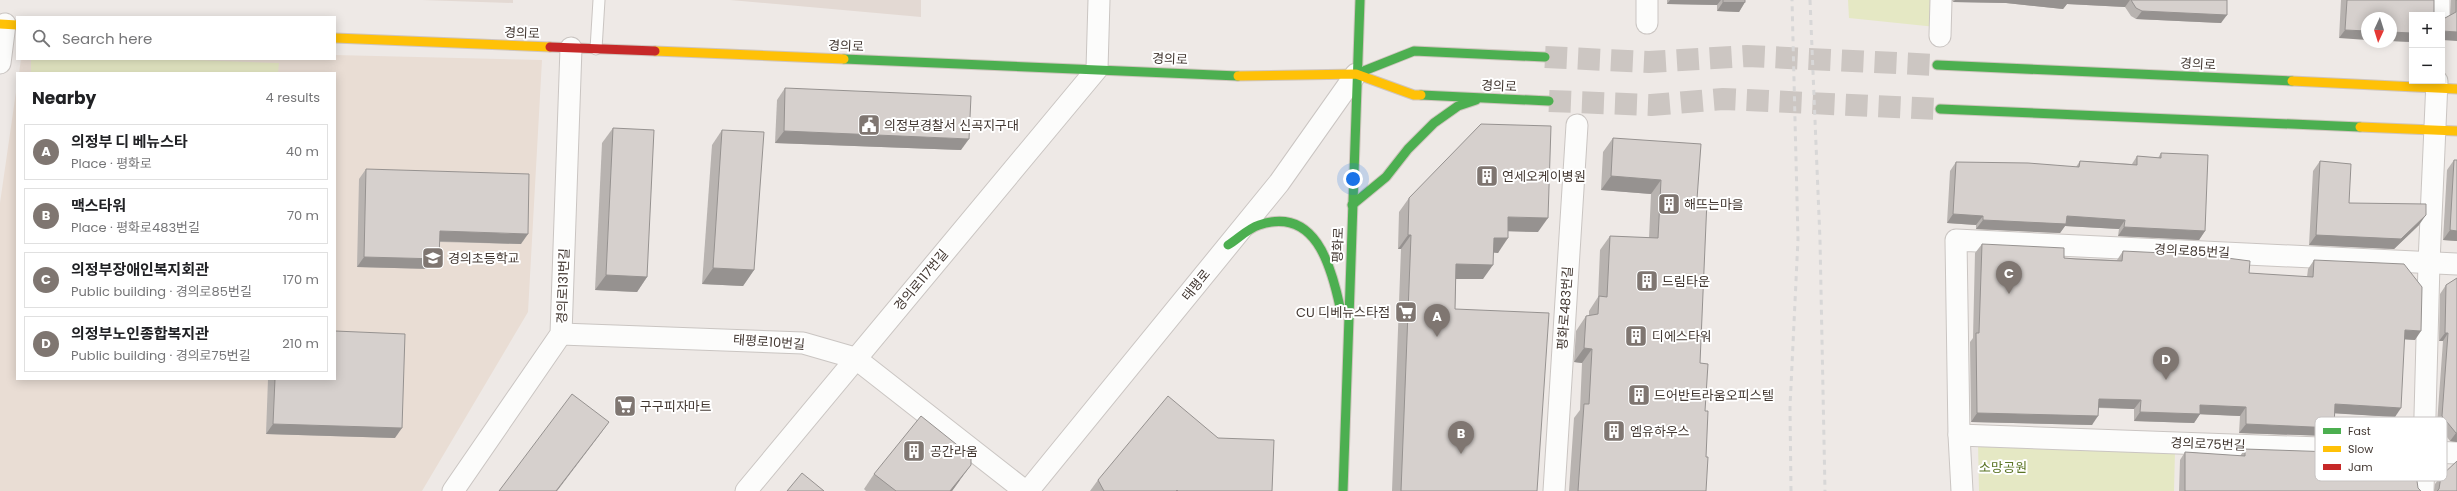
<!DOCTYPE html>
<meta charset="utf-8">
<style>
:root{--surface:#fff;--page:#f2f2f2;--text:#202124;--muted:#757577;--line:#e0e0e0;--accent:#7f7671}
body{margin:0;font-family:Poppins,"Noto Sans KR",sans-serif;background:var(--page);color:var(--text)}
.controls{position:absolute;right:12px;top:12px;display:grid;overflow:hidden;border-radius:0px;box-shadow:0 2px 10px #0003}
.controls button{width:36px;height:36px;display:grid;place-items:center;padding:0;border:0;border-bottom:1px solid var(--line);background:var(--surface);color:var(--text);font:20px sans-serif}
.compass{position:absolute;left:2361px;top:12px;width:36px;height:36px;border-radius:50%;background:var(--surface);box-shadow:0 2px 10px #0003;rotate:184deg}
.you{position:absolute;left:1353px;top:179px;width:14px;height:14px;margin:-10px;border:3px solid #fff;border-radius:50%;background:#1a73e8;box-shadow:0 0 0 6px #1a73e833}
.badge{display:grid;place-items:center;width:26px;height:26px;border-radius:50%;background:var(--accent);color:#fff;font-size:13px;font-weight:700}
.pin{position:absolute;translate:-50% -33px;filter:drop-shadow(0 1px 2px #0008)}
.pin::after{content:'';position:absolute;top:21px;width:14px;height:12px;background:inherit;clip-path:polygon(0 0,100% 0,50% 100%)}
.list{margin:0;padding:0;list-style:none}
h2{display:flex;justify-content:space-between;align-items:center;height:52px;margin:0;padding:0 16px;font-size:17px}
h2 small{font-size:13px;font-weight:400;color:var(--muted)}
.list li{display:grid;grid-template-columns:26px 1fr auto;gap:12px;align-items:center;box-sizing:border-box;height:56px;margin:0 8px 8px;padding:0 8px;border:1px solid var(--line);border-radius:0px}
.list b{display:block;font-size:15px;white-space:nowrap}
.list p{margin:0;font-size:13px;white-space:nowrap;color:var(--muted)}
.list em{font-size:13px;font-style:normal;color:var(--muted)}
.icon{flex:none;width:22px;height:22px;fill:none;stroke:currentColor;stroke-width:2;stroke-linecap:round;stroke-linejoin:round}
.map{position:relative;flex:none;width:2457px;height:491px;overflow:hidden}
.search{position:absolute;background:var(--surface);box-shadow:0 2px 10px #0003;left:16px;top:16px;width:320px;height:44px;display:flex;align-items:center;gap:10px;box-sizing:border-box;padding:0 14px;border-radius:0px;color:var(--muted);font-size:15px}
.panel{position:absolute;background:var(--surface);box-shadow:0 2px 10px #0003;left:16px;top:72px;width:320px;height:308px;border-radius:0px}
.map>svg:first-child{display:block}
.residential{fill:#e3d9d3}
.education{fill:#e9ddd4}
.green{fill:#e5e8c4}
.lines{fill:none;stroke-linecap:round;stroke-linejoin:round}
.secondary-tunnel{stroke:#ccc6c2;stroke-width:22;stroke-dasharray:22 11;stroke-linecap:butt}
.lane-casing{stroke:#cac5c2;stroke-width:13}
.street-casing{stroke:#cac5c2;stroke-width:23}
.fast-casing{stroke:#cfc5be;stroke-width:11}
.slow-casing{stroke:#cfc5be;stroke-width:11}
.jam-casing{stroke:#cfc5be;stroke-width:11}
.lane{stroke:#fcfcfb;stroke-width:11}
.street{stroke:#fcfcfb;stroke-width:21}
.fast{stroke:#4caf50;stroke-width:9}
.slow{stroke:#ffc107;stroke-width:9}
.jam{stroke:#c62828;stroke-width:9}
.rail{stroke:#d8d7d7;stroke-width:3;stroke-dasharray:5 5;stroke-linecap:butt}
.wall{fill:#b8b3b0}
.shaded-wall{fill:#969290}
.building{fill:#d6d0cd;stroke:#969290}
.labels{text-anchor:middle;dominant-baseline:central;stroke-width:4;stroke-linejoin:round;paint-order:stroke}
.street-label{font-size:13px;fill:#433832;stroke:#fff}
.poi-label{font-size:13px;fill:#433832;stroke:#fff;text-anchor:start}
.park-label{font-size:13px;fill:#5b7525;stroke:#fff}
.key{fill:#fff;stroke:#c7c3c2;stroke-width:1}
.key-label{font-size:11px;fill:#433832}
</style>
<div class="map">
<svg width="2457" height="491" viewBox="0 0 2457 491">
<rect width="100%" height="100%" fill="#eee9e6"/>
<g class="residential">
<polygon points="422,0 513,0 513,3"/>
<polygon points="730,0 921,0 921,17"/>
</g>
<polygon class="education" points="335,55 542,60 528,312 422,491 0,491 0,203 17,85 17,379 335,379 335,73 19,73 21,59 335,59"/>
<g class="green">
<polygon points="1848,0 1935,0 1936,27 1849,18"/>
<polygon points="31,59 164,59 279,63 278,73 31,73"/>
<polygon points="1978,443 2175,451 2174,491 1979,491"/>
</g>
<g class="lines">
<g class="secondary-tunnel">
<polyline points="1545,57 1649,62 1747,56 1937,65"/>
<polyline points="1549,101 1651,105 1723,99 1940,109"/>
</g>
<g class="lane-casing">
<polyline id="lane" points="596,49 599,0"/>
</g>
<g class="street-casing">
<g id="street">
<polyline points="1647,0 1647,23"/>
<polyline points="2439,15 2439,0"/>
<polyline points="1940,36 1941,0"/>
<polyline points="0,63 5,24"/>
<polyline points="561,334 803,343 855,358 1025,491"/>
<polyline points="1959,435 2457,453"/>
<polyline points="453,491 561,334 571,48"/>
<polyline points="746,491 1097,69 1099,0"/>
<polyline points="1028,491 1279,183 1356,74"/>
<polyline points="1554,491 1577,125"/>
<polyline points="1962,491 1959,435 1956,240 2457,264"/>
<polyline points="2423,491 2429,263 2437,81"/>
</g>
</g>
<g class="fast-casing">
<g id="fast">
<polyline points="844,59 1238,76"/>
<polyline points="1937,65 2292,81"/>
<polyline points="1356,74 1414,51 1545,57"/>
<polyline points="1421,95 1549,101"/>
<polyline points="1940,109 2360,127"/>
<polyline points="1352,205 1386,177 1408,149 1434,123 1458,106 1476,100"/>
<path d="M1228,245C1238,239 1247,229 1259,225C1315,206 1331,265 1340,307"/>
<polyline points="1343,491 1360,0"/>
</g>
</g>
<g class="slow-casing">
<g id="slow">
<polyline points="0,24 17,25"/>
<polyline points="335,38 550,47"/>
<polyline points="655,51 844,59"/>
<polyline points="1238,76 1356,74 1414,95 1421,95"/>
<polyline points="2292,81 2457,89"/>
<polyline points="2360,127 2457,131"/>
</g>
</g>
<g class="jam-casing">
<polyline id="jam" points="550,47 655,51"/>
</g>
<use href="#lane" class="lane"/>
<use href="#street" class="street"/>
<use href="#fast" class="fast"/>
<use href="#slow" class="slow"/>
<use href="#jam" class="jam"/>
<g class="rail">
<polyline points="1810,0 1820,240 1825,491"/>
<polyline points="1791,491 1790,407 1798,239 1792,0"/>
</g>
</g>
<g class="wall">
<polygon points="1667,0 1745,0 1745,2 1739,12 1717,11 1717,5 1667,4"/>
<polygon points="1952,0 2227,0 2221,23 2136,19 2131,16 2125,7 2067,4 2063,9 2006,3 1953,2"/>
<polygon points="2341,0 2434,0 2412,42 2391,41 2391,18 2339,38"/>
<polygon points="2451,0 2457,0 2457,41 2445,18 2450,16"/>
<polygon points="785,88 961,150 775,143 777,100"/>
<polygon points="613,128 647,277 637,292 595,290 602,143"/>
<polygon points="722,130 754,270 743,286 702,284 712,145"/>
<polygon points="1613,138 1697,199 1700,363 1705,411 1706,491 1569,491 1574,418 1580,410 1582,363 1574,362 1576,331 1586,316 1589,316 1589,311 1598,297 1600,250 1610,236 1649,238 1651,194 1601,190 1603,152"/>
<polygon points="2161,153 2205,231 2199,240 2118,236 2119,229 2065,226 2060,233 1976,229 1976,225 1947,223 1950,171 1956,162 2076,167 2080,161 2132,164 2137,156 2158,158"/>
<polygon points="2454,160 2457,160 2457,241 2443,240 2447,170"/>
<polygon points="2320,161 2349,203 2419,225 2394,249 2309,245 2313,171"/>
<polygon points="366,169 521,244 440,242 439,259 432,269 357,267 359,179"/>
<polygon points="1409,198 1538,232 1508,231 1498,253 1494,252 1483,279 1456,279 1455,309 1537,491 1392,491 1401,249 1398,249 1399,212"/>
<polygon points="1982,244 2064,258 2117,260 2123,251 2249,273 2307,277 2308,269 2314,260 2415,340 2404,339 2395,417 2335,413 2334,428 2328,436 2239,433 2240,416 2200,414 2194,423 2134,421 2134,409 2098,408 2092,425 1971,422 1970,342 1973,338 1975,253"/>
<polygon points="2457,278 2457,442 2450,441 2437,424 2443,341 2439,341 2440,294 2446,285"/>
<polygon points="268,379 335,379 395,438 266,434"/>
<polygon points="2245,449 2333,454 2418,488 2421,491 2179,491 2180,460 2185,452 2240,456"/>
<polygon points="874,474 960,480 952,491 866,491 864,489"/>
<polygon points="2441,476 2457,491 2434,491 2435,484"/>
<polygon points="1098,480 1272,491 1090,491"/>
</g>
<g class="shaded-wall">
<polygon points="1670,0 1721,0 1717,5 1667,4"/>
<polygon points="1955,0 2130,0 2125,7 2067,4 2063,9 2006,3 1953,2"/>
<polygon points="1723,2 1745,2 1739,12 1717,11"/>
<polygon points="2142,11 2227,15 2221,23 2136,19"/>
<polygon points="2345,30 2367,31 2367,40 2339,38"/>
<polygon points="2442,31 2457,32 2457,41 2442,40"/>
<polygon points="2391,32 2412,33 2412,42 2391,41"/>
<polygon points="784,131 969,139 961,150 775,143"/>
<polygon points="1611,176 1661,180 1651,194 1601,190"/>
<polygon points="1953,214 1983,216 1976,225 1947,223"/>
<polygon points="2426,215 2419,225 2394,249 2309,245 2316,235"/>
<polygon points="2067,216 2125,220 2119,229 2065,226 2060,233 1976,229 1983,220"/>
<polygon points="1508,217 1548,218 1538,232 1499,231"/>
<polygon points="2124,227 2205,231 2199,240 2118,236"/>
<polygon points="2450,230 2457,231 2457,241 2443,240"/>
<polygon points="440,231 528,234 521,244 433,241"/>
<polygon points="1408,235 1411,235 1401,249 1398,249"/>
<polygon points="1494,238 1508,238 1498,253 1485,252"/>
<polygon points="364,257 439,259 432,269 357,267"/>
<polygon points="1456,264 1493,265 1483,279 1446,279"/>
<polygon points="713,268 754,270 743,286 702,284"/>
<polygon points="606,275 647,277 637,292 595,290"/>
<polygon points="2405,330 2421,331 2415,340 2399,339"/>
<polygon points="2445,333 2448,333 2443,341 2439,341"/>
<polygon points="1584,348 1592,349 1582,363 1574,362"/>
<polygon points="2099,399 2141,400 2134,409 2092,407"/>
<polygon points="2335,404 2401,408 2395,417 2329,413"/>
<polygon points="2200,405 2246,407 2240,416 2194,414"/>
<polygon points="2140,412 2200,414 2194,423 2134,421"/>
<polygon points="1977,413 2098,416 2092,425 1971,422"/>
<polygon points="609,422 598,437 557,491 556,491"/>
<polygon points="273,424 402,428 395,438 266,434"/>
<polygon points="2246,424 2334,428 2328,436 2239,433"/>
<polygon points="2456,433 2457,433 2457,442 2450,441"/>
<polygon points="971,465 960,480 952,491 950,491"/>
</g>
<g class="building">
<rect x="1723" y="0" width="22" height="2"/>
<polygon points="2131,0 2227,0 2227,15 2142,11 2136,8"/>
<polygon points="2347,0 2434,0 2434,12 2437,15 2412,15 2412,33 2391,32 2391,18 2367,18 2367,31 2345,30"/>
<polygon points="2456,0 2457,0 2457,32 2442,31 2442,18 2445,18 2456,12"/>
<polygon points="785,88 971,96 969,139 784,131"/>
<polygon points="1481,124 1551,126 1548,218 1508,217 1508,238 1494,238 1493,265 1456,264 1455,309 1549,313 1537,491 1401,491 1411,235 1408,235 1409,198"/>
<polygon points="613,128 654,130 647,277 606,275"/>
<polygon points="722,130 764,132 754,270 713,268"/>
<polygon points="1613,138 1701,144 1697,199 1707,200 1700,363 1708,364 1705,411 1708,411 1706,457 1708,457 1706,491 1578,491 1584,404 1589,404 1592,349 1584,348 1586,316 1598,314 1599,296 1607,297 1610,236 1658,238 1661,180 1611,176"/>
<polygon points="2161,153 2208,155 2205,231 2124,227 2125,220 2067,216 2066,224 1983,220 1983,216 1953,214 1956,162 2028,163 2079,167 2080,161 2137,165 2137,156 2161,158"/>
<polygon points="2454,160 2457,160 2457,231 2450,230"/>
<polygon points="2320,161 2351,164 2349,203 2426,204 2426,215 2401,239 2316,235"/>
<polygon points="366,169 529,174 528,234 440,231 439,259 364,257"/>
<polygon points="1982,244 2064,248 2064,258 2076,259 2122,261 2123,251 2204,255 2250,261 2249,273 2313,277 2314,260 2404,264 2422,287 2421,331 2405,330 2401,408 2335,404 2334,428 2246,424 2246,407 2200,405 2200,414 2140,412 2141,400 2099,399 2098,416 1977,413 1976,333 1979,333"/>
<polygon points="2457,278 2457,433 2456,433 2442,416 2448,333 2445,333 2446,285"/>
<polygon points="335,331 405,334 402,428 273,424 275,379 335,379"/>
<polygon points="572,394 609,422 556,491 499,491"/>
<polygon points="1168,396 1218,438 1274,440 1272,491 1178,491 1177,490 1176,491 1104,491 1098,480"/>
<polygon points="921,416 971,456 971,465 950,491 896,491 874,474"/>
<polygon points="2245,449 2333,452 2333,454 2397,460 2417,481 2418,488 2421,491 2185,491 2185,452 2245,456"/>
<polygon points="2457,461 2457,491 2437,491 2439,489 2441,476"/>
<polygon points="802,473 824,491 787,491"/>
</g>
<defs>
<g id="civic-square" transform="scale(1.15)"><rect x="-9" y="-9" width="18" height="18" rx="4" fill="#7f7671" stroke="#fff"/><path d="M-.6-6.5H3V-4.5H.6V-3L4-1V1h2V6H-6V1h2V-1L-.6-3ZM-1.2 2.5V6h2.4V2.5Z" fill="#fff"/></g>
<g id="building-square" transform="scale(1.15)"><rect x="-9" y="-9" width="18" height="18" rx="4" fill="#7f7671" stroke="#fff"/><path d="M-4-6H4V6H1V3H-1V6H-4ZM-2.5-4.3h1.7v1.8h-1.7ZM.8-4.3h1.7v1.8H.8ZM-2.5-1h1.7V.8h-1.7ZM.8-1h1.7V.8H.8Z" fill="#fff"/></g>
<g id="school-square" transform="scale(1.15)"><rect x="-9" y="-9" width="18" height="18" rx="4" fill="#7f7671" stroke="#fff"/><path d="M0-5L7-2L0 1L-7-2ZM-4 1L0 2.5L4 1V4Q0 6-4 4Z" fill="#fff"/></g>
<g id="supermarket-square" transform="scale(1.15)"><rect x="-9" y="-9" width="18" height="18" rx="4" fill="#7f7671" stroke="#fff"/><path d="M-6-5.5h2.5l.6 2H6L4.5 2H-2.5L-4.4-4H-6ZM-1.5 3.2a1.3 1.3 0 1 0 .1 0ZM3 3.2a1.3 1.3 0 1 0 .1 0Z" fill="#fff"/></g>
</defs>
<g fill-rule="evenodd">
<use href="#civic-square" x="869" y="125"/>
<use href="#building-square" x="1487" y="176"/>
<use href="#building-square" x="1669" y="204"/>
<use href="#school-square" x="433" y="258"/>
<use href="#building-square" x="1647" y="281"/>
<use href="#supermarket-square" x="1406" y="312"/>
<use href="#building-square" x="1636" y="336"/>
<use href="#building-square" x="1639" y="395"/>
<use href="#supermarket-square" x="625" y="406"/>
<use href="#building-square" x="1614" y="431"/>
<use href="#building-square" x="914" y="451"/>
</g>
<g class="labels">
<g class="street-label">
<text transform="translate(522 33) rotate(2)">경의로</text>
<text transform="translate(846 46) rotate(2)">경의로</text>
<text transform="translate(1170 59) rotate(2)">경의로</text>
<text transform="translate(2198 64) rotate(3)">경의로</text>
<text transform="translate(1499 86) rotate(2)">경의로</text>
<text transform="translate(1338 245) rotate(-88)">평화로</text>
<text transform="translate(2192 251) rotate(3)">경의로85번길</text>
<text transform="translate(921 280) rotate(-50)">경의로117번길</text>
<text transform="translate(1196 285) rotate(-51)">태평로</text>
<text transform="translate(563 286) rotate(-88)">경의로131번길</text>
<text transform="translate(1565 308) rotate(-86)">평화로483번길</text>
<text transform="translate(769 342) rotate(4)">태평로10번길</text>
<text transform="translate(2208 444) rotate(2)">경의로75번길</text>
</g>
<g class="poi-label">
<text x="884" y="125">의정부경찰서 신곡지구대</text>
<text x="1502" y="176">연세오케이병원</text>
<text x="1684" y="204">해뜨는마을</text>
<text x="448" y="258">경의초등학교</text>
<text x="1662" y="281">드림타운</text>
<text x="1390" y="312" text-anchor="end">CU 디베뉴스타점</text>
<text x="1652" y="336">디에스타워</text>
<text x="1654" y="395">드어반트라움오피스텔</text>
<text x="640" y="406">구구피자마트</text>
<text x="1630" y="431">엠유하우스</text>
<text x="930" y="451">공간라움</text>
</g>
<g class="park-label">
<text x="2003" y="467">소망공원</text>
</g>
</g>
<rect x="2315" y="417" width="132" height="64" rx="6" class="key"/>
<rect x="2323" y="428" width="18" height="6" fill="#4caf50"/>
<rect x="2323" y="446" width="18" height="6" fill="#ffc107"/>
<rect x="2323" y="464" width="18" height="6" fill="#c62828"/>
<g class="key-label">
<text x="2348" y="435">Fast</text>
<text x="2348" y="453">Slow</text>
<text x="2348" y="471">Jam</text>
</g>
</svg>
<div class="controls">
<button>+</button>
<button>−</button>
</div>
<svg class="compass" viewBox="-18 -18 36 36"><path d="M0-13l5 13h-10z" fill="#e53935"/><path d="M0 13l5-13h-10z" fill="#757577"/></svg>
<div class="you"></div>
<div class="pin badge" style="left:1437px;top:337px">A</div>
<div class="pin badge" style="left:1461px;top:454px">B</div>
<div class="pin badge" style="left:2009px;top:294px">C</div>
<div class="pin badge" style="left:2166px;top:380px">D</div>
<div class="search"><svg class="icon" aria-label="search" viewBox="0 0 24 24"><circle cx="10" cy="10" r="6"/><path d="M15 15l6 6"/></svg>Search here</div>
<section class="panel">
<h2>Nearby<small>4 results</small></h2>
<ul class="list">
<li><span class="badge">A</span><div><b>의정부 디 베뉴스타</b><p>Place · 평화로</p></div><em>40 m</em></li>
<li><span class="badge">B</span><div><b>맥스타워</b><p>Place · 평화로483번길</p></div><em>70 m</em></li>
<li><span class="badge">C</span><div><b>의정부장애인복지회관</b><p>Public building · 경의로85번길</p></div><em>170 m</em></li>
<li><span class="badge">D</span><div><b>의정부노인종합복지관</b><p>Public building · 경의로75번길</p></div><em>210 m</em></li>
</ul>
</section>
</div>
